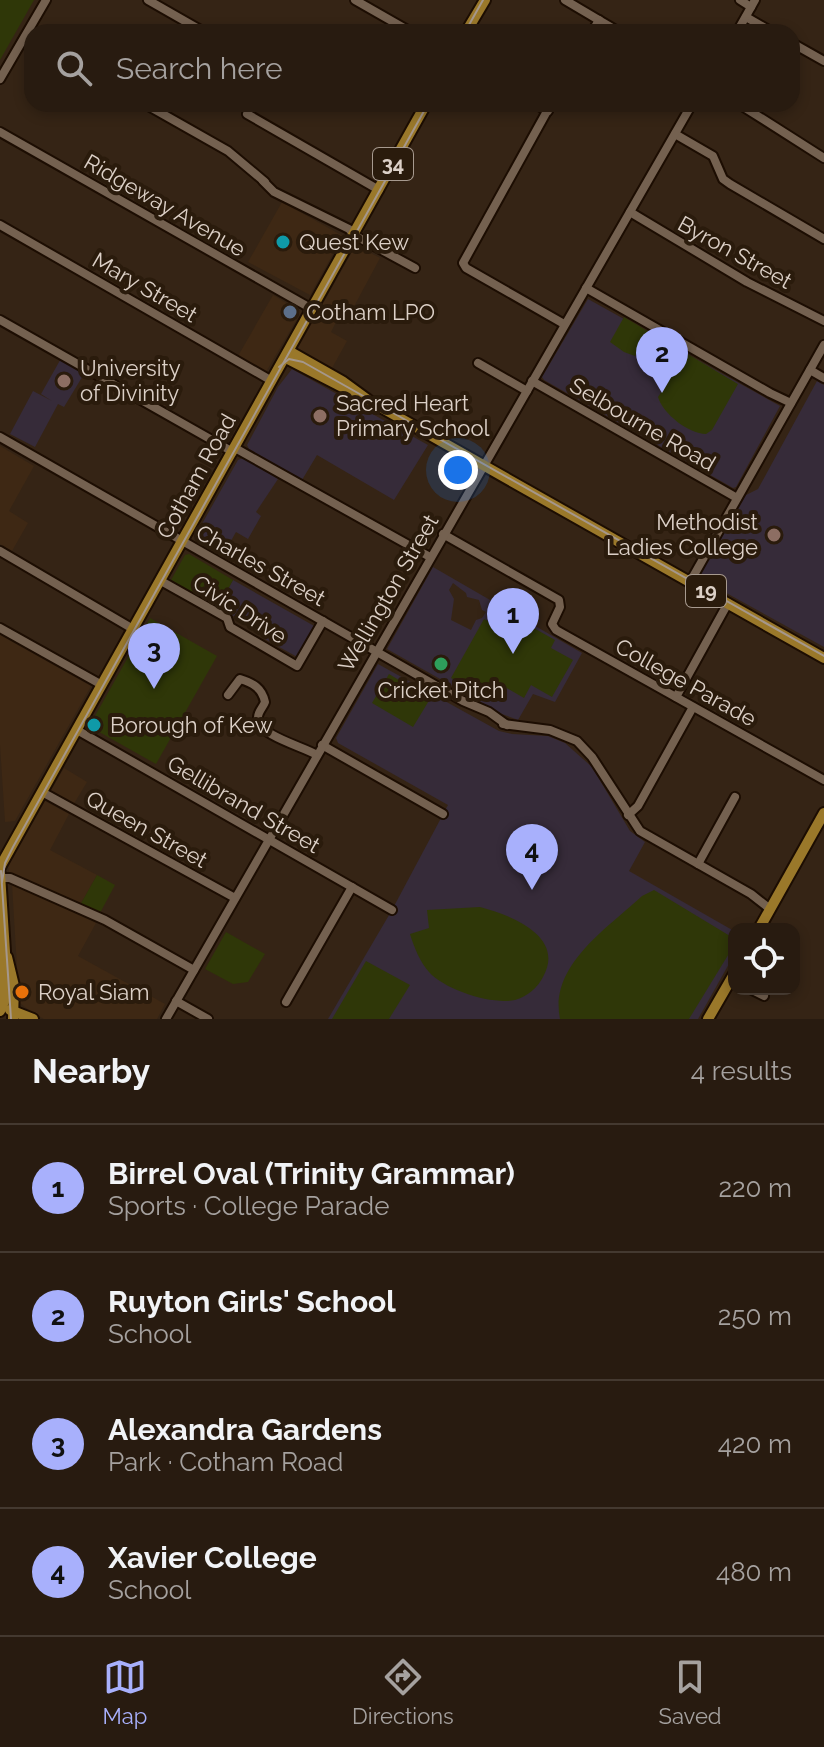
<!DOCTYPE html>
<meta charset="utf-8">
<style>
:root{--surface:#281b10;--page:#302419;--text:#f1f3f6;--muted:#a5a19f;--line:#443930;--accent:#a8b0fc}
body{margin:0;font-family:Raleway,sans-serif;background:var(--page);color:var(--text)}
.controls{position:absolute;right:24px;bottom:24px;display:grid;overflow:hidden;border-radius:16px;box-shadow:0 4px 12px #0003}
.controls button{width:72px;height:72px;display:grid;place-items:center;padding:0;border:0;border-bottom:2px solid var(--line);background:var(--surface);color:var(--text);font:40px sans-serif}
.you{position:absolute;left:458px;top:470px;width:28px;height:28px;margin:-20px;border:6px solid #fff;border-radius:50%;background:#1a73e8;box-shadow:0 0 0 12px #1a73e833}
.badge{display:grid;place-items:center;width:52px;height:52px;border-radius:50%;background:var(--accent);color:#111;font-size:26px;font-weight:700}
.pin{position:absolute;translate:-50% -66px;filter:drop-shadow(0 2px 4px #0008)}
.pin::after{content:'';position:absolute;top:42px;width:28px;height:24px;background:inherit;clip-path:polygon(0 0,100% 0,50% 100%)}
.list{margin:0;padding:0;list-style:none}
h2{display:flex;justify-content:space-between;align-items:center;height:104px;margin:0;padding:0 32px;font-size:34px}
h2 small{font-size:26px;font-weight:400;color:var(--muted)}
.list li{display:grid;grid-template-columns:52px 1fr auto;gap:24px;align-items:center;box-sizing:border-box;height:128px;padding:0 32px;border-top:2px solid var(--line)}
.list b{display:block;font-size:30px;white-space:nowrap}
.list p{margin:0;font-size:26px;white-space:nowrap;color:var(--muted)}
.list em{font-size:26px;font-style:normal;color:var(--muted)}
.icon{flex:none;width:44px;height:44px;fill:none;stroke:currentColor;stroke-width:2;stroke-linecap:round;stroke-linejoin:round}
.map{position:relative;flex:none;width:824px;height:1019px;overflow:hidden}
.search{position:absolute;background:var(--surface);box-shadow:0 4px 12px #0003;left:24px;right:24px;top:24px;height:88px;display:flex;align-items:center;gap:20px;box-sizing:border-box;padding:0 28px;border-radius:24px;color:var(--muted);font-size:30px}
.sheet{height:616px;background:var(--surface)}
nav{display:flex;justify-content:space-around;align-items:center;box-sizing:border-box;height:112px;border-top:2px solid var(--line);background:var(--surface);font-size:22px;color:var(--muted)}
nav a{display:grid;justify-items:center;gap:4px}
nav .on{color:var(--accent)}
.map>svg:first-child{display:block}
.built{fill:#3e2814}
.education{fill:#362b39;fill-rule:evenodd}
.green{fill:#2f3708}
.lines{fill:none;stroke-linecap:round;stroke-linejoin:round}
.minor-casing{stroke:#1c0d02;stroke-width:12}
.major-casing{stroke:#1c0d02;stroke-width:14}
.minor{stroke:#746150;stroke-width:8}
.major{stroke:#9a782a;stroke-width:10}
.tram{stroke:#a5978c;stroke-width:2}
.culture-dot{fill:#0f9aa8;stroke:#2a1b0c;stroke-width:3}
.service-dot{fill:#5c6f8a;stroke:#2a1b0c;stroke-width:3}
.education-dot{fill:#8d6e63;stroke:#2a1b0c;stroke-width:3}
.leisure-dot{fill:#2e9e5b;stroke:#2a1b0c;stroke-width:3}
.food-dot{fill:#e8710a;stroke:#2a1b0c;stroke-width:3}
.labels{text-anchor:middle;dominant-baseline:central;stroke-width:8;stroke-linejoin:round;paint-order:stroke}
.shield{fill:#2a1b0c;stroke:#a79a8f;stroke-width:2}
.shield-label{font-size:20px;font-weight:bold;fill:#dcd0c7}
.street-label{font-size:22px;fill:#dcd0c7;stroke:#2a1b0c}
.poi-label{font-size:22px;fill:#dcd0c7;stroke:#2a1b0c;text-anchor:start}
</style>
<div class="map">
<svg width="824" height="1019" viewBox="0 0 824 1019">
<rect width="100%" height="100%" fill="#352415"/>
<g class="built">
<polygon points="282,202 343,236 310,295 248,262"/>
<polygon points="356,245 380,258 351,312 343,308 331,332 347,341 331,370 296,351"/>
<polygon points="273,295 301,312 266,372 238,356"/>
<polygon points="0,446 34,466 9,511 28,523 12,551 0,544"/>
<polygon points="0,635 91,686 15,821 5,822 0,745"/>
<polygon points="64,768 87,782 72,807 49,794"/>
<polygon points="45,801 69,814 50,850 97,875 80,905 44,891 9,872 8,866"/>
<polygon points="12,884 96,923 78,956 165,1004 157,1019 44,1019 31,1012 19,1002"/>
</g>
<g class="education">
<polygon points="588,299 780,406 736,487 733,488 544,380 542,377"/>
<polygon points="63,355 87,369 64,407 58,404 35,447 10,434 33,391 52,401 41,394"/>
<polygon points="292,369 428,445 394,500 317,455 302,480 249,449 247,445 278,387"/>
<polygon points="817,381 824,385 824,647 701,579 700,575 746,495 758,489"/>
<polygon points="243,458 278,479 256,512 261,516 248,539 236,532 223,555 194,538 238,460"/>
<path d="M433,567L582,653L555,702L533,694L518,720L502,714L387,649ZM453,583L466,593L467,597L479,600L482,610L486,612L482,618L476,620L471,630L451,620L454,599L449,590Z"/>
<polygon points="233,580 316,627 299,658 263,638 264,634 218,607"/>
<polygon points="378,664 499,731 512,734 548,736 565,743 592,767 630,831 645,842 629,871 734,931 734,955 698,1019 328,1019 392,910 448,805 338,743 336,738"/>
</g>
<g class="green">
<polygon points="0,0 34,0 0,60"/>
<polygon points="624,317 649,332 635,356 624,352 610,342"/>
<path d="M674,346L738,384L712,430L706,434C689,434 663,414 658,397L664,388L661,381L667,370L664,363Z"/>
<polygon points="189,554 233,580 218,607 171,580 185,555"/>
<polygon points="498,608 555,640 551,648 573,660 552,697 531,685 524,698 496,682 487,698 451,678 484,619 490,622"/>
<polygon points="150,618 217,656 156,764 92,728 91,723"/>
<polygon points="389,674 430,699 413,727 372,703"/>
<polygon points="97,875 115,885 100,913 80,905"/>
<path d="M654,890L730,936L734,941L733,947L689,1019H560C549,965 608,928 642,896Z"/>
<path d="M480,907C510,915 566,936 543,977C538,987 527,997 515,1000C492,1005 445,990 429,972C420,962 414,947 410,934L429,928L427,910Z"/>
<polygon points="226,932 265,954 248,982 233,984 205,969"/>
<polygon points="366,961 410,985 389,1019 332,1019"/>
</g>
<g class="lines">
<g class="minor-casing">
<g id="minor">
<polyline points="148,0 204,32"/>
<polyline points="355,0 411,32"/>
<polyline points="565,0 619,32"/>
<polyline points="740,0 751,7"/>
<polyline points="746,17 772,32"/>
<polyline points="592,32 599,20"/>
<polyline points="737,32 755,0"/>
<polyline points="792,43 824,61"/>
<polyline points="0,79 46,0"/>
<polyline points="145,104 228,151 265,182"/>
<polyline points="535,104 548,111"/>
<polyline points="551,104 463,263 466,268 564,324"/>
<polyline points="739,104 824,158"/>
<polyline points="247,114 379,190"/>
<polyline points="0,132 312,309"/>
<polyline points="675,134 713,156 723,179 730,184 824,239"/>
<polyline points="263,181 274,192 349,229 354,235 415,268"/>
<polyline points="630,212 747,282 824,321"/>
<polyline points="0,225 272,381"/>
<polyline points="586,288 770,393 791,403"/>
<polyline points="0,320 233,452"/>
<polyline points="478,363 527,391"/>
<polyline points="810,370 824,378"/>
<polyline points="532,381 737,498"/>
<polyline points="0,437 463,701 489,712 507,725"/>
<polyline points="235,448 430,557"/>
<polyline points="443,534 559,600 560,607 552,624 556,630 824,780"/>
<polyline points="0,551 133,629"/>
<polyline points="161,581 227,618 230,627 297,666 323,621"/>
<polyline points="690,582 824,345"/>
<polyline points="0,628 102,685"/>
<path d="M228,695L240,679C253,683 262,688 265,702C263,708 257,712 258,719C260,736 302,746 317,755"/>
<polyline points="676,697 728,603"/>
<polyline points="503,724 550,730 577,741 592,757 640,831 751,894 770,909"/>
<polyline points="77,730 392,910"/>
<polyline points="322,745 443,814"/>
<polyline points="42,792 235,898"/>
<polyline points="628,815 638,806 693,707"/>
<polyline points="698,864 735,797"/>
<polyline points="0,878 10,878 105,920 194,970"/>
<polyline points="750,989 764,996"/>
<polyline points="176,1001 208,1019"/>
<polyline points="286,1002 352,887"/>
<polyline points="166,1019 692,104"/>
</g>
</g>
<g class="major-casing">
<g id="major">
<polyline points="466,32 485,0"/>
<polyline points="289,351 342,381 368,400 824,658"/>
<polyline points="286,358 354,393"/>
<polyline points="0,867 426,104"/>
<polyline points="0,874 5,952 4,1002 0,1011"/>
<polyline points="759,929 824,813"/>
<polyline points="7,957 14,986 13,1019"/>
<polyline points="10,1010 33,1019"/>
<polyline points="708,1019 734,974"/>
</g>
</g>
<use href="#minor" class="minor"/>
<use href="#major" class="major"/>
<g class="tram">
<polyline points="465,32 483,0"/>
<polyline points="279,367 289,359 303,362 824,656"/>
<polyline points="1,871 11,1019"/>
<polyline points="2,882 5,863 13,847 428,104"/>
</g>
</g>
<g class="culture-dot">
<circle cx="283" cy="242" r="8"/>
<circle cx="94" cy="725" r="8"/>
</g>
<circle class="service-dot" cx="290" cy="312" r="8"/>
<g class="education-dot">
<circle cx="64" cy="381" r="8"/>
<circle cx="320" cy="416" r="8"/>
<circle cx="774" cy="535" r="8"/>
</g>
<circle class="leisure-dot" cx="441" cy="664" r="8"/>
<circle class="food-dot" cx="22" cy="992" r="8"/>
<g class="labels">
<g class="shield">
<rect x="373" y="148" width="40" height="32" rx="6"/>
<rect x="686" y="575" width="40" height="32" rx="6"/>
</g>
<g class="shield-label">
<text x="393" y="164">34</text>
<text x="706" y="591">19</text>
</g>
<g class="street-label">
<text transform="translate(165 205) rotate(30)">Ridgeway Avenue</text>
<text transform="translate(735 252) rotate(29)">Byron Street</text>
<text transform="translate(145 287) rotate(30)">Mary Street</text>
<text transform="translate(643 424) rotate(30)">Selbourne Road</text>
<text transform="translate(196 476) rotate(-61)">Cotham Road</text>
<text transform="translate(261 565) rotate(29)">Charles Street</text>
<text transform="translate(388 593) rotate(-60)">Wellington Street</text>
<text transform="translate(240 609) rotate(33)">Civic Drive</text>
<text transform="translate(686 682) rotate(29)">College Parade</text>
<text transform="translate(244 804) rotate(30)">Gellibrand Street</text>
<text transform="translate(147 829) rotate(29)">Queen Street</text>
</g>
<g class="poi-label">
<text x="299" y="242">Quest Kew</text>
<text x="306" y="312">Cotham LPO</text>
<text x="80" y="368">University<tspan x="80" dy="25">of Divinity</tspan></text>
<text x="336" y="403">Sacred Heart<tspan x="336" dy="25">Primary School</tspan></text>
<text x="758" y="522" text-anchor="end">Methodist<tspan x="758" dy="25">Ladies College</tspan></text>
<text x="441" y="690" text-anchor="middle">Cricket Pitch</text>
<text x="110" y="725">Borough of Kew</text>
<text x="38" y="992">Royal Siam</text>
</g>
</g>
</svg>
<div class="controls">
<button><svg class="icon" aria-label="locate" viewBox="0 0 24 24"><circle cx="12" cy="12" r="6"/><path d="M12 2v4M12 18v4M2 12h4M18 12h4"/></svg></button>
</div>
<div class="you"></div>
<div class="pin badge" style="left:513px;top:654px">1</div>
<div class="pin badge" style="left:662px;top:393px">2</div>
<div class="pin badge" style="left:154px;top:689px">3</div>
<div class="pin badge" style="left:532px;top:890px">4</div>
<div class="search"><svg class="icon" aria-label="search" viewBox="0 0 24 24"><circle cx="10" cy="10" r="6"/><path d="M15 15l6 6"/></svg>Search here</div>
</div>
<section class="sheet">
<h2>Nearby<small>4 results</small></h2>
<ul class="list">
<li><span class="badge">1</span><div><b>Birrel Oval (Trinity Grammar)</b><p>Sports · College Parade</p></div><em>220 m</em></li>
<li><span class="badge">2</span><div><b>Ruyton Girls' School</b><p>School</p></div><em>250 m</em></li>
<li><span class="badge">3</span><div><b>Alexandra Gardens</b><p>Park · Cotham Road</p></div><em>420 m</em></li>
<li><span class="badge">4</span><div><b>Xavier College</b><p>School</p></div><em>480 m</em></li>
</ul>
</section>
<nav>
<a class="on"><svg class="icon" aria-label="map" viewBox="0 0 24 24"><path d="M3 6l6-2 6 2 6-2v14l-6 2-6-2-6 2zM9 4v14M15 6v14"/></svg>Map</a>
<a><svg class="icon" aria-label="directions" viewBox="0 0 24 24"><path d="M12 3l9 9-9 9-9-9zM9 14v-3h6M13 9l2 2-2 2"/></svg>Directions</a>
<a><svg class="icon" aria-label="saved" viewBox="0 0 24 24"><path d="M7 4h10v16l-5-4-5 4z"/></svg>Saved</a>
</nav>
